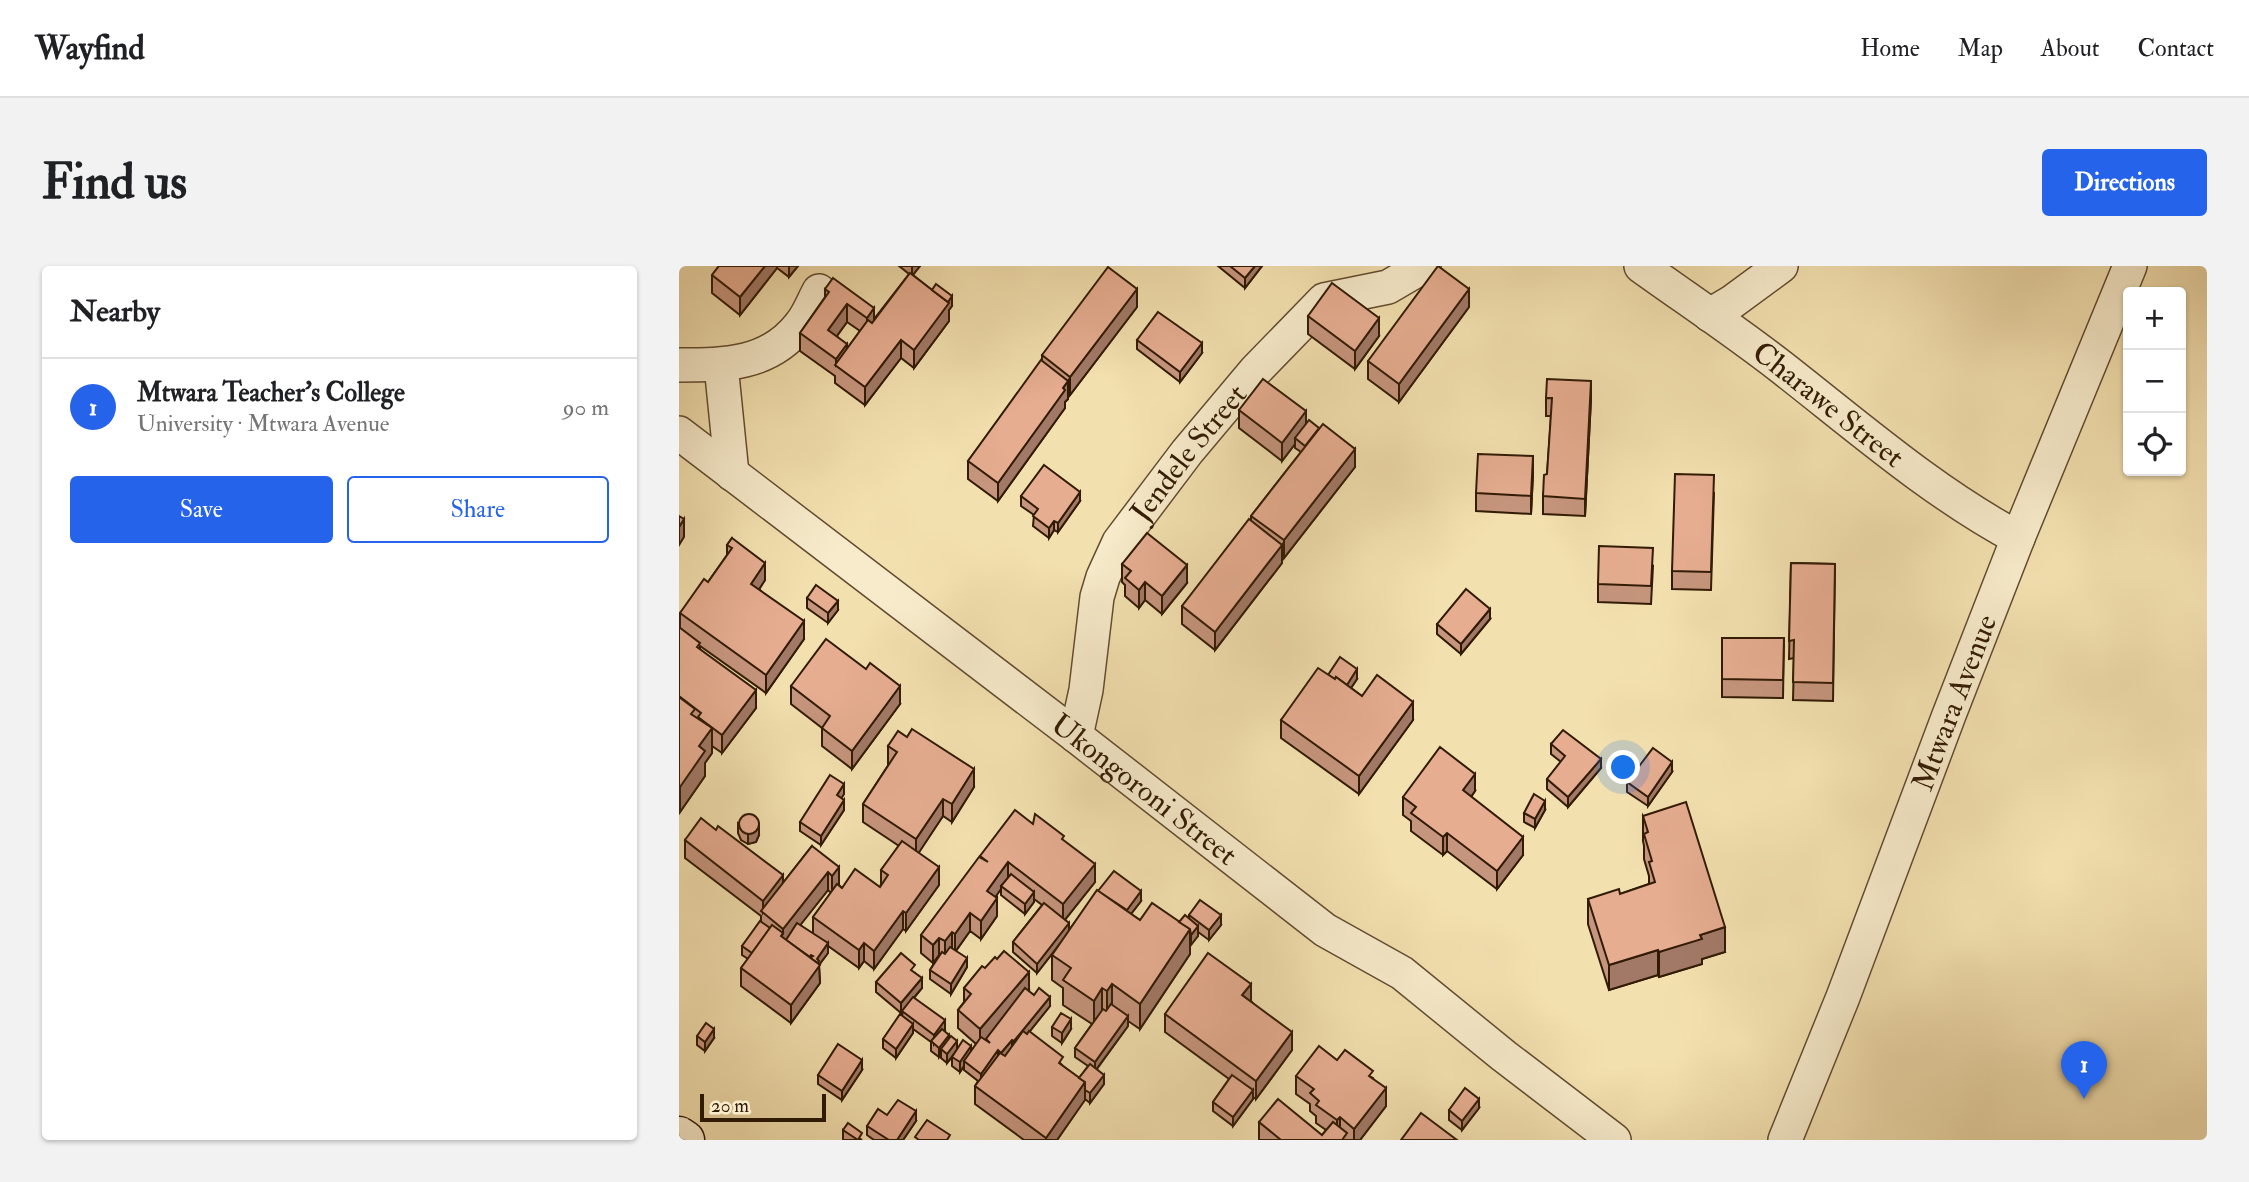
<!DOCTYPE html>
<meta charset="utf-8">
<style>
:root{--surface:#fff;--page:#f2f2f2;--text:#202124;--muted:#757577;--line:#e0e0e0;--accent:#2563eb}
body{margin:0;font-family:"IM FELL Double Pica",serif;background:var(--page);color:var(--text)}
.controls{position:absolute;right:21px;top:21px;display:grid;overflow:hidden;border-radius:7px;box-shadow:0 2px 5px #0004}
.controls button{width:63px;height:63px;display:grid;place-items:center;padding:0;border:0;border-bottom:2px solid var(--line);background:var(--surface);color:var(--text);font:35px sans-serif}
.scale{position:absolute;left:21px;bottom:18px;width:126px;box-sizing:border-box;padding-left:7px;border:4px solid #321b05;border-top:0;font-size:19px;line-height:24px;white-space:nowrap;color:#321b05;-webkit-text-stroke:5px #f7ebcb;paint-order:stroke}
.you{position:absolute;left:945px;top:502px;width:24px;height:24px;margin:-18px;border:5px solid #fff;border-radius:50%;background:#1a73e8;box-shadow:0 0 0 10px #1a73e833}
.badge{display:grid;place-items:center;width:46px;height:46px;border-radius:50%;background:var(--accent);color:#fff;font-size:23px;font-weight:700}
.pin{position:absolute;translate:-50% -58px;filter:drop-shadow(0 2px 4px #0008)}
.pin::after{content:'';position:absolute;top:37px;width:24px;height:21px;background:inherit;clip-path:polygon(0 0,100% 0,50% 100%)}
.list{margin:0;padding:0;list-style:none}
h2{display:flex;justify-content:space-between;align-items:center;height:91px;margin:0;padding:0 28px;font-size:30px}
h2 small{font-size:23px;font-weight:400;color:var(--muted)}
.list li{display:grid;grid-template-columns:46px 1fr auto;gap:21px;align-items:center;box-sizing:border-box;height:98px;padding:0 28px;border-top:2px solid var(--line)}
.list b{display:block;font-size:26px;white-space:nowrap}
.list p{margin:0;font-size:23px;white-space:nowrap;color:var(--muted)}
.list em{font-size:23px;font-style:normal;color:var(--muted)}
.actions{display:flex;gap:14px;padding:21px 28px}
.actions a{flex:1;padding:16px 0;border:2px solid var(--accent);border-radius:7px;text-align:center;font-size:24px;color:var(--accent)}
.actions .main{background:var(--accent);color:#fff}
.icon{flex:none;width:38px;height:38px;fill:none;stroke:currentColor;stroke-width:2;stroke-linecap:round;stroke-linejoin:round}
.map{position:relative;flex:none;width:1528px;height:874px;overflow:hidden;border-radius:7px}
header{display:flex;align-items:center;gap:42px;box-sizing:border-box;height:98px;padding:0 35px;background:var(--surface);border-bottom:2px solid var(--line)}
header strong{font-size:33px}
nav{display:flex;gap:38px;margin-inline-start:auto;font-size:24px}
.intro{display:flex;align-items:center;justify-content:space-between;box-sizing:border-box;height:168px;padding:0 42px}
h1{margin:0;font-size:49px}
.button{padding:18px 32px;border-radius:7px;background:var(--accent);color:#fff;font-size:24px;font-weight:700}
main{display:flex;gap:42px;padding:0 42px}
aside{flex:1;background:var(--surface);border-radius:7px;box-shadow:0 2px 5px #0004}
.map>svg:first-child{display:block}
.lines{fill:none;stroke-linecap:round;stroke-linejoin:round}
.street-casing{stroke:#624c30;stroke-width:36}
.secondary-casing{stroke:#321b05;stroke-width:41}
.street{stroke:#f7ebcb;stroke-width:33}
.secondary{stroke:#f7ebcb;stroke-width:38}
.wall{fill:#c6957d;stroke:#321b05;stroke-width:2;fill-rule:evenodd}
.shaded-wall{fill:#a17966;stroke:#321b05;stroke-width:2}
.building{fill:#e6ad91;stroke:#321b05;stroke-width:2}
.labels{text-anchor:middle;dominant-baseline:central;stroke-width:6;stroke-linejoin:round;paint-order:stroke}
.street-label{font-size:30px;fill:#321b05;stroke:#f7ebcb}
</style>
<header>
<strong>Wayfind</strong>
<nav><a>Home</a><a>Map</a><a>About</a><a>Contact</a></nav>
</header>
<div class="intro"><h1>Find us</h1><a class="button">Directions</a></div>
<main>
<aside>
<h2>Nearby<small></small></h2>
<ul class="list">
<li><span class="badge">1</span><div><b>Mtwara Teacher's College</b><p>University · Mtwara Avenue</p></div><em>90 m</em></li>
</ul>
<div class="actions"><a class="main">Save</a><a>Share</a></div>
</aside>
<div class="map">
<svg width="1528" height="874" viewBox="0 0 1528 874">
<rect width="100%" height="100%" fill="#f3e0af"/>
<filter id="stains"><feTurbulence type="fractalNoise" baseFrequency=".00286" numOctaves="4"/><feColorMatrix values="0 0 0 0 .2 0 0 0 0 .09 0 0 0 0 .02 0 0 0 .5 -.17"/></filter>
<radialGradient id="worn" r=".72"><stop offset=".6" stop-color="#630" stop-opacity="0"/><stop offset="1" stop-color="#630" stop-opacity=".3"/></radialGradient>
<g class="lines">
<g class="street-casing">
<g id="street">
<path id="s1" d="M962,0C1008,33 1056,65 1101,100C1178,160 1253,226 1339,272"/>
<polyline points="1031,49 1053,36 1102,0"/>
<path d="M0,99C46,99 90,99 121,59C129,50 134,36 140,25"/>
<polyline points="42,99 53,208"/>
<path id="s2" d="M0,167L397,470L646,664L723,707L825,790L935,874"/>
<path id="s3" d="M397,470L407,424L418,331L424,311L440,276L508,186L576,105L645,34L709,21L745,0"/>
<path id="s4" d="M1106,874L1164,731L1270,449L1339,272L1451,0"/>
</g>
</g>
<g class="secondary-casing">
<polyline id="secondary" points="0,870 6,874"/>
</g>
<use href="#street" class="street"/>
<use href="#secondary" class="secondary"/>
</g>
<g class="wall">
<polygon points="40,0 119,0 110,11 98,2 61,49 33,27 33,9"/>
<path d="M220,0H241L234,9L273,40L270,44V55L235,102L222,92L186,139L156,117V110L121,85V67L146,31V23L195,53L230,8ZM168,56L181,65L168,83L158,70Z"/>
<polygon points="539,0 583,0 566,22"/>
<polygon points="458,41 391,129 389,128 389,133 386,136 386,142 319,235 289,213 289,195 363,95 363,89"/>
<polygon points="790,41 720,136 689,113 689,95"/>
<polygon points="629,50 700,70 676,103 629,68"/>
<polygon points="458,74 523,87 501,116 458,83"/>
<polygon points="867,132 912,133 906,250 864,248 864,230 868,208 872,150 867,150"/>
<polygon points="560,144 627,158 676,201 605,292 603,290 603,297 536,384 503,358 503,340 572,254 572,250 622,186 616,182 616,178 603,195 560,162"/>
<polygon points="854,208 852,248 797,245 797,227"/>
<polygon points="1035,226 1032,324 993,323 993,305"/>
<polygon points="342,230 401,235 379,266 375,264 370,272 354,260 355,249 342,240"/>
<polygon points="53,272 86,314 80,323 125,373 87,427 21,380 21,383 77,442 43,487 33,480 33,487 26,497 26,510 1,546 0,545 1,347 29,316 48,289 48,279"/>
<polygon points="1112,297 1156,298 1154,435 1114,434 1115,392 1110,393"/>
<polygon points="443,298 508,317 483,348 466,334 460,342 446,330 446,319 443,316"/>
<polygon points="974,300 972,338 919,336 919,318"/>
<polygon points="128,332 159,344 149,357 128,342"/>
<polygon points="811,353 782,388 758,368 758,358"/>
<polygon points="1043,372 1105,372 1104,432 1043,431"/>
<polygon points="649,409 678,413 672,422 683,430 734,454 680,528 602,472 602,454"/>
<polygon points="112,420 221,438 173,503 143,480 143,462 112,438"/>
<polygon points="872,478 922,502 889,541 868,523 868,513 882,496 872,488"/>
<path d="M209,480L295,521L273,556L264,550L239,587L260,619L227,665L224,663L195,703L185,695L180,702L149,680V687L140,699L141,717L112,757L62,720V702L69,693L63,689V680L82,656V650L6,592V574L104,617L133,580L160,619L163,622L201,621L202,618V604L220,580L184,556V538L210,498H209ZM149,624L152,627L134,651V668L121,659Z"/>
<polygon points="993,506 969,540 948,526 948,516"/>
<polygon points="796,525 792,531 844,589 818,623 768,585 764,589 732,565 732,555 724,549 724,531"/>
<polygon points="165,528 162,532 165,544 142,579 121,565 121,556"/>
<polygon points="866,544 856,562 845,556 845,547"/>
<polygon points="964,550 1046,686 1023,693 1023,698 980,711 979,709 930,724 909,658 909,633 941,628 970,618 970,610 965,593 965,580 964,575"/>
<polygon points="59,557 80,569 77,576 69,578 62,574 59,567"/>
<polygon points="354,558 385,575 416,616 386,654 390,664 419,625 462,635 452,648 461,654 500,656 510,653 510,649 542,659 530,674 519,666 519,670 511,678 511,688 461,763 449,755 449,760 418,803 425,818 411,837 406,833 378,874 345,874 296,838 296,820 299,815 285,804 285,800 281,806 273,800 273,791 268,797 262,792 262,788 260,791 252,785 252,776 234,763 234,767 217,792 204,782 204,773 223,750 224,744 222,747 197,726 197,716 236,707 243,722 235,732 266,764 265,765 278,783 292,785 297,778 279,762 279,744 285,736 285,722 306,702 350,724 349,725 371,740 350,766 384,800 400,812 409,800 396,791 396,782 413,758 384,739 384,722 373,714 373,689 376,684 358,707 334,686 334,676 363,639 355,633 355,636 346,648 322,629 322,623 316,631 318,650 302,673 291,665 277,685 288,701 272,728 251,713 251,704 260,689 254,697 242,687 242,669 301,591 301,590"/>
<polygon points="572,735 613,784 577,833 574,831 574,833 554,860 534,845 534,836 550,813 486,766 486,748"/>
<polygon points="373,761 392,763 383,777 373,770"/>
<polygon points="18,770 35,772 26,785 18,779"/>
<polygon points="658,794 694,812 707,840 681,874 580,874 580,856 643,869 647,864 637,857 637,850 631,845 631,838 617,828 617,810"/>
<polygon points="183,804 163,834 139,818 139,809"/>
<polygon points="800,842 783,864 770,854 770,844"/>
<polygon points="208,849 237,855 224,874 195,874 188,869 188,860"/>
<polygon points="164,864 183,874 164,874"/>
</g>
<g class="shaded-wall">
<polygon points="86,0 98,0 98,2 61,49 61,31"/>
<polygon points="110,0 119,0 110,11"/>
<polygon points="234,0 241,0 233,10 233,1"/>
<polygon points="576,0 583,0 566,22 566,12"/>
<polygon points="458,23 458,41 391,129 391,111"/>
<polygon points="790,23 790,41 720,136 720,118"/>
<polygon points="273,30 273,40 270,44 270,55 235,102 235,84"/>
<polygon points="168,38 168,56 149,82 149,64"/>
<polygon points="195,42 195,60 188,70 188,52"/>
<polygon points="700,52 700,70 676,103 676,85"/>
<polygon points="222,74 222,92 186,139 186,121"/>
<polygon points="523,77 523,87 501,116 501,106"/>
<polygon points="168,78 168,96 157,100 157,93"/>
<polygon points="389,115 389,133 386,136 386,142 319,235 319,217"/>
<polygon points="912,115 912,133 906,250 906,233"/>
<polygon points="627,145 627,163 616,172 616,178 603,195 603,177"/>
<polygon points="676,183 676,201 605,292 605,274"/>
<polygon points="854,190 854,208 852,248 852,230"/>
<polygon points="401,226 401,235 379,266 379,257"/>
<polygon points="5,253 5,271 0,279 0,261"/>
<polygon points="375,255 375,264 370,272 370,262"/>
<polygon points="603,279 603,297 536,384 536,366"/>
<polygon points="86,297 86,314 72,336 72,318"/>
<polygon points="508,299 508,317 483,348 483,330"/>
<polygon points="466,316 466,334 460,342 460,324"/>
<polygon points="159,335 159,344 149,357 149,347"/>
<polygon points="811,343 811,353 782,388 782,378"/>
<polygon points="125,355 125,373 87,427 87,409"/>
<polygon points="678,403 678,413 664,434 664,424"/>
<polygon points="221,420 221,438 173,503 173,485"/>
<polygon points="77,424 77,442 43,487 43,469"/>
<polygon points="734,436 734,454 680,528 680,510"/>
<polygon points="33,462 33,487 26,497 26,510 1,546 1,521 20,480"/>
<polygon points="922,493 922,502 889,541 889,531"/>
<polygon points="993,496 993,506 969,540 969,531"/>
<polygon points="295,503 295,521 273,556 273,538"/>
<polygon points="796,508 796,525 784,542 784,524"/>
<polygon points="165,518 165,528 158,539 158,529"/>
<polygon points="264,533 264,550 237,591 237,573"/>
<polygon points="165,534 165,544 142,579 142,570"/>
<polygon points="866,535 866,544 856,562 856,553"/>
<polygon points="80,559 80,569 77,576 69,578 69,568"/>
<polygon points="768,567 768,585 764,589 764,571"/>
<polygon points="844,571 844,589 818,623 818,605"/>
<polygon points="329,596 329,614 322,620 322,623 308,643 308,625"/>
<polygon points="416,598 416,616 384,656 384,638"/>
<polygon points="160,601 160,619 153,628 153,610"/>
<polygon points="260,601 260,619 227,665 227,647"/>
<polygon points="149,606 149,624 104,681 102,670 104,668 104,663"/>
<polygon points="104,609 104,627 84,647 84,635"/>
<polygon points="462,625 462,635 445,657 445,648"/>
<polygon points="355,626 355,636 346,648 346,638"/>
<polygon points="318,632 318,650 302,673 302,655"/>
<polygon points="224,645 224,663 195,703 195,685"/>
<polygon points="291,647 291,665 276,686 276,668"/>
<polygon points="542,649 542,659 530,674 530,664"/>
<polygon points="390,657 390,666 358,707 358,698"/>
<polygon points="519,660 519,670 512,679 512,669"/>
<polygon points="1046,661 1046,686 1023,693 1023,698 980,711 980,686 1021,669"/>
<polygon points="511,663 511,688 461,763 461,738"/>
<polygon points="273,666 273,684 266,693 266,675"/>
<polygon points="260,672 260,689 254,697 254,679"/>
<polygon points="149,677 149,687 140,699 141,717 112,757 112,739 138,693"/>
<polygon points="185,677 185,695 180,702 180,684"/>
<polygon points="979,684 979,709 930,724 930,699"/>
<polygon points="288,692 288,701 272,728 272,718"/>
<polygon points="350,706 350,724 301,781 301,763"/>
<polygon points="243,712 243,722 222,747 222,737"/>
<polygon points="433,718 433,743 428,750 428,725"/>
<polygon points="572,718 572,736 563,729"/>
<polygon points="423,722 423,747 415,760 415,735"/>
<polygon points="371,731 371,740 335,785 335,775"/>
<polygon points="449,750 449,760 416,805 416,796"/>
<polygon points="392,753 392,763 383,777 383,767"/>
<polygon points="266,754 266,764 255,778 255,769"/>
<polygon points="234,758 234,767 217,792 217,783"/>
<polygon points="35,763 35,772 26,785 26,776"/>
<polygon points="613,766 613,784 577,833 577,815"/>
<polygon points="270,769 270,779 262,783 262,788 260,791 260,782"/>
<polygon points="333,774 333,783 322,796 322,787"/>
<polygon points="278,775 278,784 268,797 268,788"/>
<polygon points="292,780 292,790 285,795 285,800 281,806 281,796"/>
<polygon points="319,784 319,793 302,817 302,808"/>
<polygon points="183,794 183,804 163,834 163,825"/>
<polygon points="425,809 425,818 411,837 411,827"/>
<polygon points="406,816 406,834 378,874 367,874 367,872"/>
<polygon points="707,822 707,840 681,874 675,874 675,863"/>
<polygon points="574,824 574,833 554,860 554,851"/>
<polygon points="800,833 800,842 783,864 783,855"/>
<polygon points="237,845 237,855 224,874 218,874"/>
<polygon points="661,851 661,869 658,872 658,854"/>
</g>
<g class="building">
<polygon points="40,0 86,0 61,31 33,9"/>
<polygon points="551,0 576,0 566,12"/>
<polygon points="759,0 790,23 720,118 689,95"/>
<polygon points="429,1 458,23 391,111 363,89"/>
<polygon points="231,7 270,37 235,84 222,74 186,121 156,99 189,54 193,57"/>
<polygon points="154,12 195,42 188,52 168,38 149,64 168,78 157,93 121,67 150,26 146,23"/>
<polygon points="653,17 700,52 676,85 629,50"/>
<polygon points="257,18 273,30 269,36 253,24"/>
<polygon points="479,46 523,77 501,106 458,74"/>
<polygon points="362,94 389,115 384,122 386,124 319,217 289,195"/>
<polygon points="584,113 627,145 603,177 560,144"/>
<polygon points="868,113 912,115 906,233 864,230 865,209 868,208 873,132 867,132"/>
<polygon points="630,154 640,162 626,180 616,172"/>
<polygon points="644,158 676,183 605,274 572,250"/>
<polygon points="799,188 854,190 852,230 797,227"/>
<polygon points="365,199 401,226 379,257 375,255 370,262 354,250 359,243 342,230"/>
<polygon points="996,208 1035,209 1032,306 993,305"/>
<polygon points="0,250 5,253 0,261"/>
<polygon points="570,253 603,279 536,366 503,340"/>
<polygon points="468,267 508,299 483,330 466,316 460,324 446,312 452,305 443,298"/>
<polygon points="53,272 86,297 72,318 125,355 87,409 1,347 25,313 29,316 53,282 48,279"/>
<polygon points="920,280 974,282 972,320 919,318"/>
<polygon points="1112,297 1156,298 1154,417 1114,416 1115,374 1110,375"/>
<polygon points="137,319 159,335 149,347 128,332"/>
<polygon points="787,323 811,343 782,378 758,358"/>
<polygon points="0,361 21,377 18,381 77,424 43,469 19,451 22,447 0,430"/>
<polygon points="1043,372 1105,372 1104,414 1043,413"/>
<polygon points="147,373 187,403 191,397 221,420 173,485 143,462 151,450 112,420"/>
<polygon points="661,391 678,403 668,419 657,411 656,413 649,409"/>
<polygon points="639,402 656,413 657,411 683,430 698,409 734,436 680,510 602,454"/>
<polygon points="0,431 16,443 12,448 33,462 20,480 26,485 1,521 0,520"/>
<polygon points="233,463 295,503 273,538 264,533 237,573 184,538 218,486 209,480 219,465 228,471"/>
<polygon points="884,464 922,493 889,531 868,513 886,490 872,478"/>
<polygon points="761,481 796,508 784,524 844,571 818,605 768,567 764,571 732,547 737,541 724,531"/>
<polygon points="974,482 993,496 969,531 948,516"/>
<polygon points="151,509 165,518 158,529 165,534 142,570 121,556"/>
<polygon points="855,528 866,535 856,553 845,547"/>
<polygon points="1007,536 1046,661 1021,669 1023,673 980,686 979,684 930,699 909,633 940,623 941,628 976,616 970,596 973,595 965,568 969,566 964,550"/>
<polygon points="336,544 354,558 356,548 385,570 383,573 416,598 384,638 329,596 308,625 318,632 302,655 291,647 276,668 273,666 266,675 260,672 254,679 242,669 300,591 309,596 301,590"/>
<circle cx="70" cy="558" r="10"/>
<polygon points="22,552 37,564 39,560 104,609 84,635 6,574"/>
<polygon points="223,575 260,601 227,647 224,645 195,685 185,677 180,684 134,651 158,618 163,622 176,603 201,621 209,609 202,604"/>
<polygon points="133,580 160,601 153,610 149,606 104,663 82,645"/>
<polygon points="435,605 462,625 448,644 419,625"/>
<polygon points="332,608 355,626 346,638 322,620"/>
<polygon points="418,624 461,654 473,637 511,663 461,738 433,718 428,725 423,722 415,735 384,714 392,702 373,689"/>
<polygon points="521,634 542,649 530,664 510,649"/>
<polygon points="365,637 390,657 358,698 334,676"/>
<polygon points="506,649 519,660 512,669 511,663 500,656"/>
<polygon points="81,655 91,662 73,687 63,680"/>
<polygon points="118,657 149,677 138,693 140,695 139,697 131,692 134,690 132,689 131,691 107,674"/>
<polygon points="93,659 104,667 102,670 141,699 112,739 62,702"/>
<polygon points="271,681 288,692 272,718 251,704 263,686 266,688"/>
<polygon points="325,685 350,706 301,763 279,744 292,728 285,722 303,700 306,702 316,691 318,693"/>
<polygon points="222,687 236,699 232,704 243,712 222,737 197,716"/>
<polygon points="529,687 572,718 563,729 613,766 577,815 486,748"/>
<polygon points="346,722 355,729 360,722 371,731 335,775 333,774 322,787 319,784 302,808 285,795 302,771 311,777 307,773"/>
<polygon points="234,731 266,754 255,769 223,745"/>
<polygon points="432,738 449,750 416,796 396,782 424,743 427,745"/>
<polygon points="382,747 392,753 383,767 373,761"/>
<polygon points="221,748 234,758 217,783 204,773"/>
<polygon points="27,757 35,763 26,776 18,770"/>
<polygon points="263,763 270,769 260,782 252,775"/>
<polygon points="344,765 348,768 350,765 384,791 380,797 406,816 367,872 296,820 321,787 326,790"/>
<polygon points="272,770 278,775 268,788 262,783"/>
<polygon points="284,774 292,780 281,796 273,791"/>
<polygon points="159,778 183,794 163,825 139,809"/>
<polygon points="640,780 658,794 666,784 694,805 690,810 707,822 675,863 661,851 658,854 637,839 640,835 631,827 635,823 617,810"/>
<polygon points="411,798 425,809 411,827 406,824 406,816 400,812"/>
<polygon points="553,809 574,824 554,851 534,836"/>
<polygon points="786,822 800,833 783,855 770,844"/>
<polygon points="599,833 643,869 654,856 668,867 663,874 602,874 580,856"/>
<polygon points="219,834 237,845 218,874 210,874 188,860 199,843 208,849"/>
<polygon points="742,847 778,874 722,874"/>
<polygon points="248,854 271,869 268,874 240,874 236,871"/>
<polygon points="169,857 183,867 179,874 164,864"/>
</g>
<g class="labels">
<g class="street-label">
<text stroke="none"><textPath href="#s1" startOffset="233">Charawe Street</textPath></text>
<text stroke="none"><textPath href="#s3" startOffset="313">Jendele Street</textPath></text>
<text stroke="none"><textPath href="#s4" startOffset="469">Mtwara Avenue</textPath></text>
<text stroke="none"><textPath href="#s2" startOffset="586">Ukongoroni Street</textPath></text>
</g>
</g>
<rect width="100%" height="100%" filter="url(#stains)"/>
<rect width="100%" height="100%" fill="url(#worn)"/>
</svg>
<div class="controls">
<button>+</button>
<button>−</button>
<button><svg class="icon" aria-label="locate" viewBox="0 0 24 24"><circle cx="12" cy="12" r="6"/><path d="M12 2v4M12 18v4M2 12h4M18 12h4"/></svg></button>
</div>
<div class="scale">20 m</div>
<div class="you"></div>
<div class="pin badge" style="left:1405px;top:833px">1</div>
</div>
</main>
